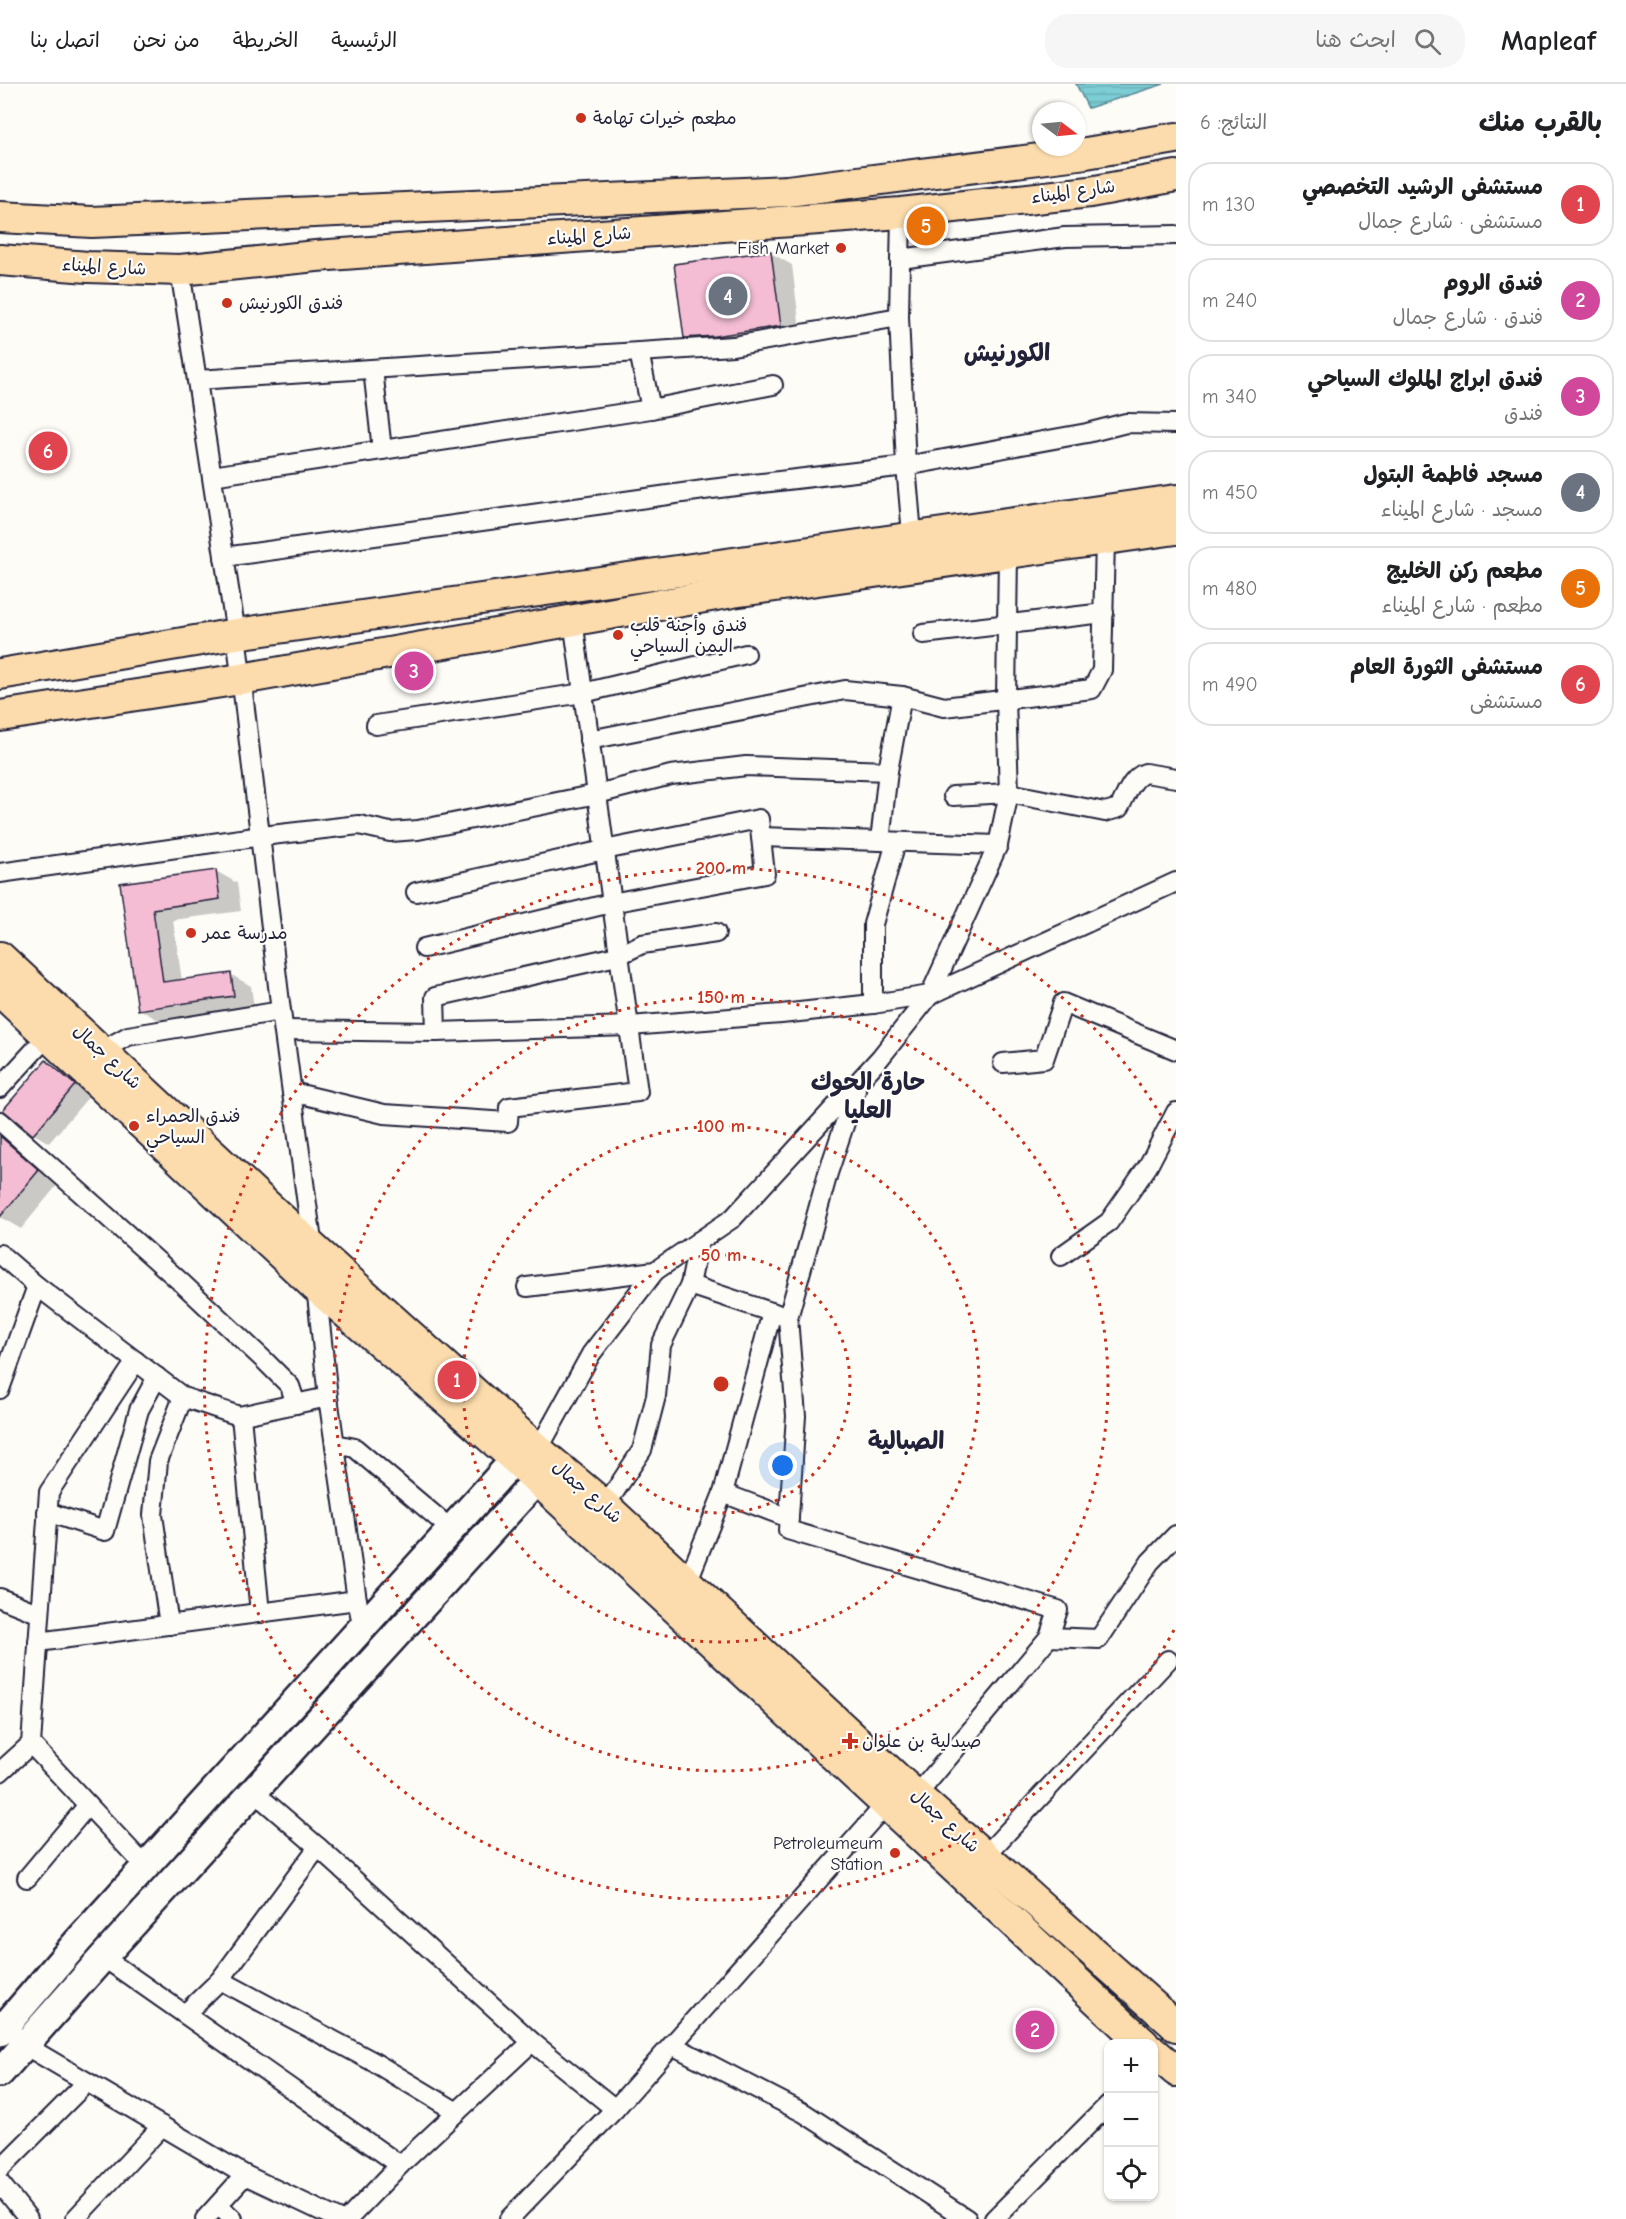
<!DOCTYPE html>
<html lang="ar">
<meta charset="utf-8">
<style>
:root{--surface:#fff;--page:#f6f6f6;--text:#202124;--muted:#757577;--line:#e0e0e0;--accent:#c8321e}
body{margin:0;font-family:"Comic Neue","Playpen Sans Arabic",sans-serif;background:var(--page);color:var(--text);direction:rtl}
.controls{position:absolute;right:18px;bottom:18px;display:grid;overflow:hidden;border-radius:12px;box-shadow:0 2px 4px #0004}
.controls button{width:54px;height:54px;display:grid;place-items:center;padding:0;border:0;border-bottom:2px solid var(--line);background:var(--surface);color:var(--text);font:30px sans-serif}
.compass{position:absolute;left:1032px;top:18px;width:54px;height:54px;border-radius:50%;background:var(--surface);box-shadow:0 2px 4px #0004;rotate:106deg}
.you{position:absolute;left:783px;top:1382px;width:21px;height:21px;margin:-15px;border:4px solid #fff;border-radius:50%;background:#1a73e8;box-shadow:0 0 0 9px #1a73e833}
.badge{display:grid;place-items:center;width:39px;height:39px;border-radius:50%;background:var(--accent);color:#fff;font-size:20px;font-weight:700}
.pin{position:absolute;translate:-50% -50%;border:3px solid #fff;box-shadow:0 2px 6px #0006}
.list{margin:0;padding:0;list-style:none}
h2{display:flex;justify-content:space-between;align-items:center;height:78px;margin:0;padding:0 24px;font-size:26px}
h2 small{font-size:20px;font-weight:400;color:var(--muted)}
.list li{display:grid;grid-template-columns:39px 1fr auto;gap:18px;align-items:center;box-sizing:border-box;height:84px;margin:0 12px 12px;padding:0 12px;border:2px solid var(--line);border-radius:24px}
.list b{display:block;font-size:22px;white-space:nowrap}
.list p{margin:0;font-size:20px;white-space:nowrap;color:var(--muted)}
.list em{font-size:20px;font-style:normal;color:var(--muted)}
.icon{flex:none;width:33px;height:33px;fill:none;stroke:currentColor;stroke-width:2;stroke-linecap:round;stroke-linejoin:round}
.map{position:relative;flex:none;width:1176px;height:2135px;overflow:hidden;direction:ltr}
header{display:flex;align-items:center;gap:36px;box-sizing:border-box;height:84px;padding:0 30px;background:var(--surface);border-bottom:2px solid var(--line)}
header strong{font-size:28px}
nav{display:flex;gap:33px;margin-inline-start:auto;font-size:21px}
.search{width:420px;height:54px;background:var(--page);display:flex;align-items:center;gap:15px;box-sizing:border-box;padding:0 21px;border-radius:24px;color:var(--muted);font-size:22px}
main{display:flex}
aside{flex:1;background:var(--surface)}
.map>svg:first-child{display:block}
.water{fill:url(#water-rules);stroke:#588997;stroke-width:1.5}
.shadow{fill:#0003}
.building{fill:#f4bdd4;stroke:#22223b;stroke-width:1.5}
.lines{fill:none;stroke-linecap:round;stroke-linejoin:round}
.street-casing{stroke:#22223b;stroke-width:22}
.secondary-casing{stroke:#22223b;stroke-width:32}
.primary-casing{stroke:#22223b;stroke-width:34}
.street{stroke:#fdfcf7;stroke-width:18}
.secondary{stroke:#fdfcf7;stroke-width:27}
.primary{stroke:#fcdcac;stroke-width:30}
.ring{fill:none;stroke:#c8321e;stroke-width:3;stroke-dasharray:3 6}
.poi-dot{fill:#c8321e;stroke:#fdfcf7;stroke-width:2}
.labels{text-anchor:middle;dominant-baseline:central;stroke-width:4.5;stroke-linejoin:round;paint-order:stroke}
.poi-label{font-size:18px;fill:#22223b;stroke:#fdfcf7;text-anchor:start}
.street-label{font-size:18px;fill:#22223b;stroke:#fdfcf7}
.district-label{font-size:24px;font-weight:bold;fill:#22223b;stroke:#fdfcf7}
.centre{fill:#c8321e;stroke:#fdfcf7;stroke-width:3}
.ring-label{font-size:18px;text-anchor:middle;font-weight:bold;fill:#c8321e;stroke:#fdfcf7;stroke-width:4.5;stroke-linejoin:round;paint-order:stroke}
</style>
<header>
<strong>Mapleaf</strong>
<div class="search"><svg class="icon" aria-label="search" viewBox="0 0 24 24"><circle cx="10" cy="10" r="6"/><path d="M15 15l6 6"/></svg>ابحث هنا</div>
<nav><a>الرئيسية</a><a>الخريطة</a><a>من نحن</a><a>اتصل بنا</a></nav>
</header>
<main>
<aside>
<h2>بالقرب منك<small>النتائج: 6</small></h2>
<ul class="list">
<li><span class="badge" style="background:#e0444e">1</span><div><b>مستشفى الرشيد التخصصي</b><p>مستشفى · شارع جمال</p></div><em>130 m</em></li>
<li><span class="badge" style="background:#d1479c">2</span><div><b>فندق الروم</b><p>فندق · شارع جمال</p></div><em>240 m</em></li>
<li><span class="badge" style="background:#d1479c">3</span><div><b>فندق ابراج الملوك السياحي</b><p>فندق</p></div><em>340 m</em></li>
<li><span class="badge" style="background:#6b7280">4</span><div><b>مسجد فاطمة البتول</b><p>مسجد · شارع الميناء</p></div><em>450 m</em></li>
<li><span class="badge" style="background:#e8710a">5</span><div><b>مطعم ركن الخليج</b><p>مطعم · شارع الميناء</p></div><em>480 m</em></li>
<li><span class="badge" style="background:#e0444e">6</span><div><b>مستشفى الثورة العام</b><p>مستشفى</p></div><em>490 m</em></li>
</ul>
</aside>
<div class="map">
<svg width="1176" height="2135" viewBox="0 0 1176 2135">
<defs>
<pattern id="water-rules" width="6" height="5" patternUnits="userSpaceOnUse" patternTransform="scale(1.5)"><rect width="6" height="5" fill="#7ccdd5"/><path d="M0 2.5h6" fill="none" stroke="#6bb0b8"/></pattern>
</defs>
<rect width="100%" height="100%" fill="#fdfcf7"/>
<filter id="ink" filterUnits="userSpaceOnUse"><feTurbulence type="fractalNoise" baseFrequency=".0167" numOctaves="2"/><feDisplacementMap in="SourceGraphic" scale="12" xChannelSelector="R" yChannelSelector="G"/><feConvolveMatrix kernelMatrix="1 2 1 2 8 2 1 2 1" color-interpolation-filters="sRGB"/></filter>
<g filter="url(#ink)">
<polygon class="water" points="1076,0 1164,0 1088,24"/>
<g class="shadow">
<polygon points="771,169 792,181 801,254 707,265 686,253"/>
<polygon points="216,787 237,799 241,827 173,836 182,897 230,890 251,902 254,924 160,937 139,925 122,801"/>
<polygon points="47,978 62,987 90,1011 49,1059 34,1050"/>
<polygon points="0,1051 13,1058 59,1099 21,1145 0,1133"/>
</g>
<g class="building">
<polygon points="771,167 781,242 715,252 684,254 674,180"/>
<polygon points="216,786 220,815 153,825 163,898 231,889 234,912 138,926 120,799"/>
<polygon points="46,976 75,1001 33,1051 3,1026"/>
<polygon points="0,1052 39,1086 0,1133"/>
</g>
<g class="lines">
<g class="street-casing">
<g id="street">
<polyline points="901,129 899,233 906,382 913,462"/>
<polyline points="900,175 1065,153 1176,151"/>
<polyline points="180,186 236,550 281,927 313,1165"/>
<polyline points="639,268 651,325"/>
<polyline points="373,285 382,366"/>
<polyline points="197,296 733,262 899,233"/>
<polyline points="212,392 651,325 773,301"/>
<polyline points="224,473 711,405 906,382 1087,349 1126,339 1176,340"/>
<polyline points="923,550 1104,529"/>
<polyline points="376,641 583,609 746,570"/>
<polyline points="589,656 845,606 902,612 944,623 1092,605 1102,586 1105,455"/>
<path d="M953,712L1009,709L1105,728L1119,724C1126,712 1131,694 1145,689L1176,694"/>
<polyline points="761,753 998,761"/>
<polyline points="880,757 888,687 902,612"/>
<polyline points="0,789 262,752 359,741 390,748 418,746 597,710 671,691 746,682 888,687"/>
<polyline points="416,808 604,766 759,735 765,790 611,819 424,864"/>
<polyline points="873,920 873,840 896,758"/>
<polyline points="284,946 436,948 630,942 781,930 873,920 930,911 1176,798"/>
<polyline points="436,948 435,913 617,872 642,860 716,849"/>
<polyline points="101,967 128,952 281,927"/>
<polyline points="1003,979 1044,975 1063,919 1176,966"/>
<polyline points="0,1004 53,946"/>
<polyline points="856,1006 828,1089 788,1234 796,1332 788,1446 1058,1526 1049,1553 917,1711"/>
<polyline points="292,1008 384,1030 508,1038 509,1023 638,1008 573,536"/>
<polyline points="0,1037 183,1200 265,1277 290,1302 296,1320"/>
<polyline points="0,1170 37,1202 183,1313 239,1332 328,1313"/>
<polyline points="1061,1172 1109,1138 1148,1082 1176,1028"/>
<polyline points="690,1201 783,1232"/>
<polyline points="316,1202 328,1313 357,1516 363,1544"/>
<polyline points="527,1203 655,1187 733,1134 880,974 930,911 998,761 1009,709 1006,615 1008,469"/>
<polyline points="0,1305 37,1202"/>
<polyline points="241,1332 260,1529"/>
<polyline points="335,1360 355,1364 452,1446"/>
<polyline points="538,1366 591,1270 655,1187"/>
<polyline points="723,1409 789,1434"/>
<polyline points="605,1422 642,1366 656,1312 661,1261 690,1201 699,1157"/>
<polyline points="47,1428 105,1447 139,1326 157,1293"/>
<polyline points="687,1499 723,1409 772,1228"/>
<polyline points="0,1514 40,1530"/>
<polyline points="169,1541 153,1431 158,1377 183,1313"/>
<polyline points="1049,1553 1099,1555 1150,1478 1176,1451"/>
<polyline points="38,1558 357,1516"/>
<polyline points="31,1660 146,1783"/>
<polyline points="0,1688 31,1660 49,1408 136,1277"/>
<polyline points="254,1708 318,1763 532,1958 615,2025"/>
<polyline points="985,1772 1168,1576"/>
<polyline points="27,1794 88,1721"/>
<polyline points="103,1873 400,2081"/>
<polyline points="220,1896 372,1977 457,2028"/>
<polyline points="185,1930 220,1896 318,1763"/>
<polyline points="0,1936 26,1962 245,2091 338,2135"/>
<polyline points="672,1961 804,2029 967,2135"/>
<polyline points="0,2085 87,1998"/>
<polyline points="0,2099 28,2134"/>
<polyline points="218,2121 233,2135"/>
<polyline points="75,2135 162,2042"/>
<polyline points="205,2135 245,2091"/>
<polyline points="348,2135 400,2081 532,1958"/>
<polyline points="509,2135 615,2025 886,1720"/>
<polyline points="994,2135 1108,2021"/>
</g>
</g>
<g class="secondary-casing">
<g id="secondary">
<polyline points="0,1948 78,1857 515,1375"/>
<polyline points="0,1989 103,1873 537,1396"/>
</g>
</g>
<g class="primary-casing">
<g id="primary">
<polyline points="0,133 92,138 787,107 1086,69 1176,54"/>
<polyline points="0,176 88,183 180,186 316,172 901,129 1090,108 1176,92"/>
<polyline points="0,590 236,550 1176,416"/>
<polyline points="0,632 241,595 733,508 1176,445"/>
<polyline points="0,873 313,1164 538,1366 605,1422 902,1699 1176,1942"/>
<polyline points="0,907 316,1203 515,1375 1144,1960"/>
<polyline points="1154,1968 1176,1987"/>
</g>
</g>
<use href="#street" class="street"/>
<use href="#secondary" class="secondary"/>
<use href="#primary" class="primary"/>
</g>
</g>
<g class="ring">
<circle cx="721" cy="1300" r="129"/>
<circle cx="721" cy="1300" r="258"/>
<circle cx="721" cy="1300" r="387"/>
<path d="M1174 1546A516 516 0 1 1 1174 1054"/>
</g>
<g class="poi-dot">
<circle cx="581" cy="34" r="6"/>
<circle cx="841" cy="164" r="6"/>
<circle cx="227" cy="219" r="6"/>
<circle cx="618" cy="551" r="6"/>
<circle cx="191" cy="849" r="6"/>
<circle cx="134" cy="1042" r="6"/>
<path d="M847 1648h6v6h6v6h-6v6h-6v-6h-6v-6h6z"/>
<circle cx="895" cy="1769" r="6"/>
</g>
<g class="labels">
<g class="poi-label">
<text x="593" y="34">مطعم خيرات تهامة</text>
<text x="829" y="164" text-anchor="end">Fish Market</text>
<text x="239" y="219">فندق الكورنيش</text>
<text x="630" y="541">فندق وأجنة قلب<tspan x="630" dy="21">اليمن السياحي</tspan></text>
<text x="203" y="849">مدرسة عمر</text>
<text x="146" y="1032">فندق الحمراء<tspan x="146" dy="21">السياحي</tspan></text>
<text x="862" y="1657">صيدلية بن علوان</text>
<text x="883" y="1759" text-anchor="end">Petroleumeum<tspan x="883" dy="21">Station</tspan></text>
</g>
<g class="street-label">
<text transform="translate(1073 108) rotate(-8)">شارع الميناء</text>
<text transform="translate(589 152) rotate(-4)">شارع الميناء</text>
<text transform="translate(104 183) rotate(3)">شارع الميناء</text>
<text transform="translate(107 973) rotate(43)">شارع جمال</text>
<text transform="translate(587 1408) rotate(41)">شارع جمال</text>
<text transform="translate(945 1737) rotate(42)">شارع جمال</text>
</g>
<g class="district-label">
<text x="1007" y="269">الكورنيش</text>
<text x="868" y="998">حارة الحوك<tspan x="868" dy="28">العليا</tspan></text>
<text x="906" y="1357">الصبالية</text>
</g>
</g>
<circle cx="721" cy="1300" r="9" class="centre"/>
<g class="ring-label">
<text x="721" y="790">200 m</text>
<text x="721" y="919">150 m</text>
<text x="721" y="1048">100 m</text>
<text x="721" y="1177">50 m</text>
</g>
</svg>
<div class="controls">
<button>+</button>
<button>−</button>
<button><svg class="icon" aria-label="locate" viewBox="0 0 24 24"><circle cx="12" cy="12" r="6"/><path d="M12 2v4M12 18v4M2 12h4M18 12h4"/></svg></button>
</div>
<svg class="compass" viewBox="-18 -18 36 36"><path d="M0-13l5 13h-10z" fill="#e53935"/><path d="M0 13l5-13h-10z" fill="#757577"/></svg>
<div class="you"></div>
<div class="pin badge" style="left:457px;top:1296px;background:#e0444e">1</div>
<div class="pin badge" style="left:1035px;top:1946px;background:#d1479c">2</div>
<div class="pin badge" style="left:414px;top:587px;background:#d1479c">3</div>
<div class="pin badge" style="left:728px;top:212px;background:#6b7280">4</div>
<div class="pin badge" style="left:926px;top:142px;background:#e8710a">5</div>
<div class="pin badge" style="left:48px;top:367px;background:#e0444e">6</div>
</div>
</main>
